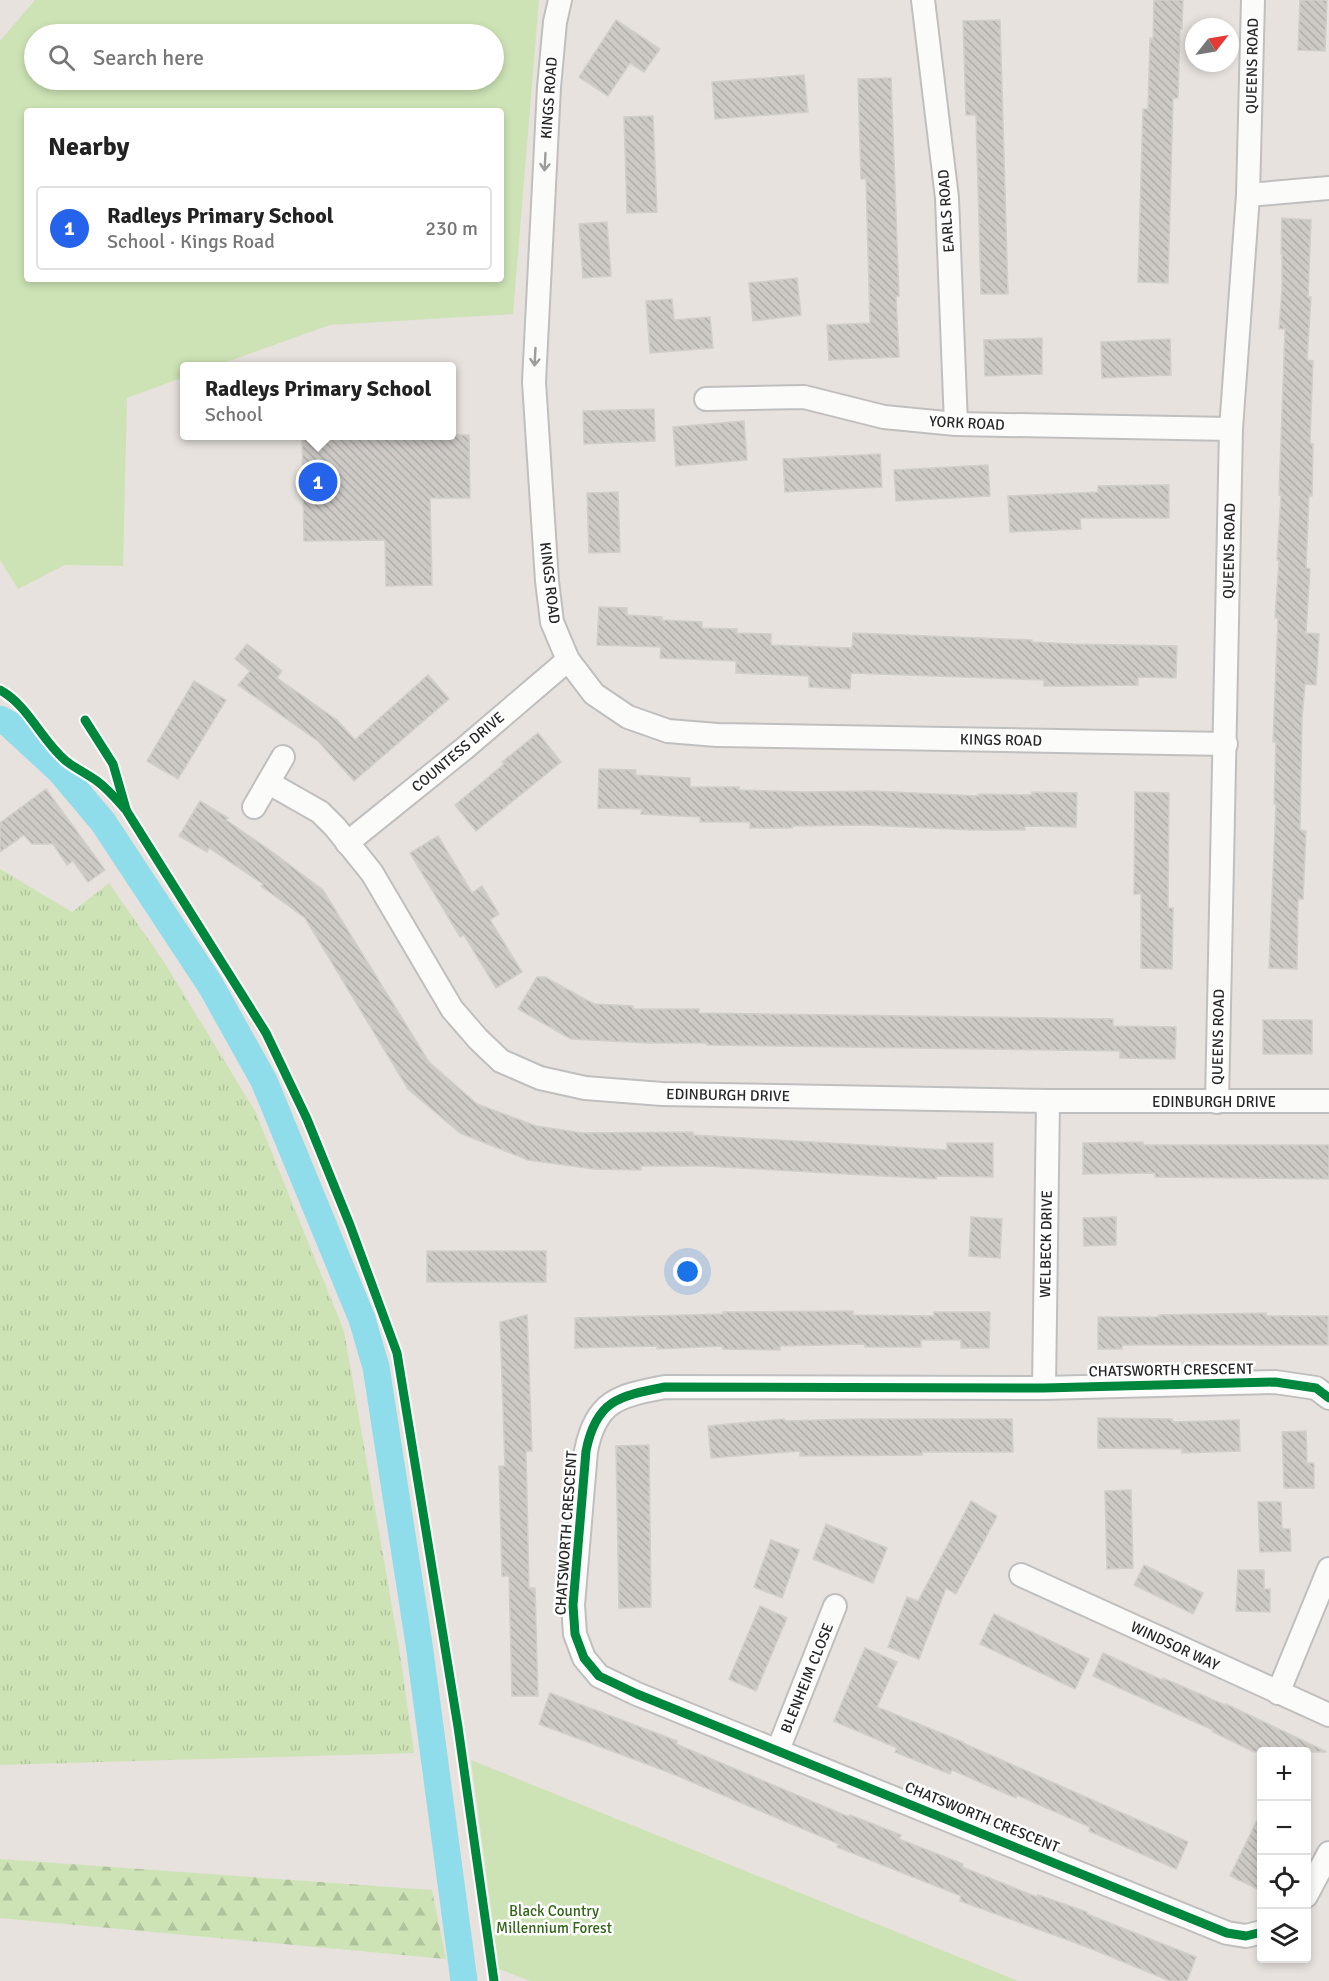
<!DOCTYPE html>
<meta charset="utf-8">
<style>
:root{--surface:#fff;--page:#f6f6f6;--text:#222;--muted:#767676;--line:#e0e0e0;--accent:#2563eb}
body{margin:0;font-family:Signika,sans-serif;background:var(--page);color:var(--text)}
.controls{position:absolute;right:18px;bottom:18px;display:grid;overflow:hidden;border-radius:6px;box-shadow:0 3px 9px #0003}
.controls button{width:54px;height:54px;display:grid;place-items:center;padding:0;border:0;border-bottom:2px solid var(--line);background:var(--surface);color:var(--text);font:30px sans-serif}
.compass{position:absolute;left:1185px;top:18px;width:54px;height:54px;border-radius:50%;background:var(--surface);box-shadow:0 3px 9px #0003;rotate:59deg}
.you{position:absolute;left:688px;top:1272px;width:21px;height:21px;margin:-15px;border:4px solid #fff;border-radius:50%;background:#1a73e8;box-shadow:0 0 0 9px #1a73e833}
.badge{display:grid;place-items:center;width:39px;height:39px;border-radius:50%;background:var(--accent);color:#fff;font-size:20px;font-weight:700}
.pin{position:absolute;translate:-50% -50%;border:3px solid #fff;box-shadow:0 2px 6px #0006}
.popup{position:absolute;left:180px;top:362px;width:276px;height:78px;box-sizing:border-box;display:grid;place-content:center;border-radius:6px;background:var(--surface);filter:drop-shadow(0 2px 4px #0005);font-size:20px;white-space:nowrap;color:var(--muted)}
.popup b{font-size:22px;color:var(--text)}
.popup::after{content:'';position:absolute;left:50%;top:100%;margin-left:-12px;border:12px solid transparent;border-top-color:var(--surface)}
.list{margin:0;padding:0;list-style:none}
h2{display:flex;justify-content:space-between;align-items:center;height:78px;margin:0;padding:0 24px;font-size:26px}
h2 small{font-size:20px;font-weight:400;color:var(--muted)}
.list li{display:grid;grid-template-columns:39px 1fr auto;gap:18px;align-items:center;box-sizing:border-box;height:84px;margin:0 12px 12px;padding:0 12px;border:2px solid var(--line);border-radius:6px}
.list b{display:block;font-size:22px;white-space:nowrap}
.list p{margin:0;font-size:20px;white-space:nowrap;color:var(--muted)}
.list em{font-size:20px;font-style:normal;color:var(--muted)}
.icon{flex:none;width:33px;height:33px;fill:none;stroke:currentColor;stroke-width:2;stroke-linecap:round;stroke-linejoin:round}
.map{position:relative;flex:none;width:1329px;height:1981px;overflow:hidden}
.search{position:absolute;background:var(--surface);box-shadow:0 3px 9px #0003;left:24px;top:24px;width:480px;height:66px;display:flex;align-items:center;gap:15px;box-sizing:border-box;padding:0 21px;border-radius:33px;color:var(--muted);font-size:22px}
.panel{position:absolute;background:var(--surface);box-shadow:0 3px 9px #0003;left:24px;top:108px;width:480px;height:174px;border-radius:6px}
.map>svg:first-child{display:block}
.grass{fill:url(#grass-tufts)}
.forest{fill:url(#forest-firs)}
.park{fill:#cde3b5;fill-rule:evenodd}
.lines{fill:none;stroke-linecap:round;stroke-linejoin:round}
.canal{stroke:#8fddea;stroke-width:27}
.building{fill:url(#building-back-hatch);stroke:#d2cec9;stroke-width:1.5}
.minor-casing{stroke:#c0bfbf;stroke-width:26}
.minor{stroke:#fbfbfa;stroke-width:22}
.cycleway-casing{stroke:#fff;stroke-width:13}
.cycleway{stroke:#00873e;stroke-width:9}
.oneway{stroke:#9c9c9c}
.labels{text-anchor:middle;dominant-baseline:central;stroke-width:5;stroke-linejoin:round;paint-order:stroke}
.street-label{font-size:15px;fill:#282828;stroke:#fff}
.park-label{font-size:15px;fill:#316518;stroke:#fff}
</style>
<div class="map">
<svg width="1329" height="1981" viewBox="0 0 1329 1981">
<defs>
<pattern id="grass-tufts" width="24" height="20" patternUnits="userSpaceOnUse" patternTransform="scale(1.5)"><rect width="24" height="20" fill="#cde3b5"/><path d="M3 7l-1-3M5 7V3M7 7l1-3M15 17l-1-3M17 17v-4M19 17l1-3" fill="none" stroke="#b0c39c"/></pattern>
<pattern id="forest-firs" width="22" height="20" patternUnits="userSpaceOnUse" patternTransform="scale(1.5)"><rect width="22" height="20" fill="#cde3b5"/><path d="M5 1l3.5 6h-7zM16 11l3.5 6h-7z" fill="#b0c39c"/></pattern>
<pattern id="building-back-hatch" width="6" height="6" patternUnits="userSpaceOnUse" patternTransform="scale(1.5)"><rect width="6" height="6" fill="#cdcac6"/><path d="M-1 5l2 2M0 0l6 6M5-1l2 2" fill="none" stroke="#b0aeaa"/></pattern>
</defs>
<rect width="100%" height="100%" fill="#e7e2dd"/>
<polygon class="grass" points="0,869 72,912 109,883 164,962 255,1111 344,1331 399,1647 414,1753 0,1765"/>
<polygon class="forest" points="0,1859 432,1890 446,1959 0,1918"/>
<g class="park">
<path d="M35,0H539L513,314L330,325L215,366H184V377L127,398L123,566L65,565L18,589L0,560V41ZM34,34H494V80H34ZM27,111H501V279H27Z"/>
<polygon points="471,1760 1018,1981 530,1981 499,1969"/>
</g>
<g class="lines">
<polyline class="canal" points="0,719 9,724 60,771 103,822 211,986 264,1081 362,1319 376,1367 419,1644 464,1981"/>
</g>
<g class="building">
<polygon points="1154,0 1183,0 1182,29 1180,29 1178,98 1173,98 1168,283 1138,282 1143,109 1148,109 1150,38 1153,39"/>
<polygon points="1300,0 1327,0 1325,51 1298,50"/>
<polygon points="616,20 660,49 644,72 630,63 608,96 579,77"/>
<polygon points="1000,20 1008,294 981,294 976,115 966,115 963,21"/>
<polygon points="804,75 808,112 715,119 712,82"/>
<polygon points="891,78 899,296 896,296 899,357 829,360 827,325 870,323 866,179 861,179 858,79"/>
<polygon points="653,116 657,212 627,213 624,117"/>
<polygon points="1282,218 1311,220 1308,297 1311,297 1307,360 1313,361 1310,443 1313,444 1312,496 1309,496 1306,568 1310,569 1306,633 1319,634 1316,685 1305,684 1302,718 1300,830 1306,831 1303,899 1298,899 1297,969 1269,968 1276,804 1274,804 1276,742 1273,742 1278,618 1275,618 1279,560 1277,560 1281,495 1279,495 1285,329 1279,329 1282,289 1282,254 1281,254"/>
<polygon points="607,222 611,276 583,278 579,224"/>
<polygon points="797,278 801,315 753,321 749,283"/>
<polygon points="672,299 674,320 710,317 713,348 650,353 646,301"/>
<polygon points="1042,338 1042,374 985,376 984,340"/>
<polygon points="1170,339 1171,375 1102,378 1101,342"/>
<polygon points="654,409 655,441 584,444 583,411"/>
<polygon points="744,421 747,460 676,466 673,427"/>
<polygon points="302,435 469,435 470,498 430,498 432,585 386,586 385,540 304,541"/>
<polygon points="880,454 882,487 785,492 783,459"/>
<polygon points="988,465 990,496 896,501 894,470"/>
<polygon points="1152,485 1169,485 1169,518 1080,518 1081,529 1010,532 1008,496 1098,492 1098,486"/>
<polygon points="618,492 620,552 589,553 587,493"/>
<polygon points="599,607 627,608 627,615 662,617 662,620 702,622 702,628 737,629 737,633 771,634 771,645 852,648 853,633 1032,640 1032,642 1072,644 1177,646 1176,678 1138,677 1138,685 1071,686 1044,686 1044,680 851,673 850,689 809,687 809,676 736,673 736,661 660,658 661,647 597,645"/>
<polygon points="247,644 282,671 277,678 337,720 355,740 428,675 449,699 354,781 318,741 238,685 250,671 235,659"/>
<polygon points="194,681 226,700 178,779 147,761"/>
<polygon points="538,733 561,762 476,831 455,805 504,764 502,762"/>
<polygon points="599,769 636,770 635,775 690,778 690,787 739,787 739,790 805,792 872,791 978,796 979,794 1032,795 1032,792 1077,793 1076,827 1025,826 1025,830 972,830 866,825 792,826 792,828 750,828 750,822 700,822 700,817 641,814 642,809 598,808"/>
<polygon points="46,789 105,870 88,882 73,861 67,865 53,844 32,844 24,835 0,852 0,823"/>
<polygon points="1135,792 1169,793 1168,908 1173,908 1172,969 1141,968 1141,894 1134,894"/>
<polygon points="200,801 228,818 226,820 271,851 323,890 429,1062 477,1104 536,1126 582,1133 693,1132 693,1135 947,1150 947,1143 993,1143 993,1177 936,1176 936,1179 705,1166 641,1166 641,1170 594,1169 528,1160 460,1133 408,1089 305,918 261,886 263,884 209,848 207,852 179,836"/>
<polygon points="438,836 472,893 482,886 499,914 490,920 522,972 496,988 464,935 460,937 410,853"/>
<polygon points="537,977 545,977 594,1004 633,1006 633,1009 699,1009 699,1013 1113,1019 1113,1026 1176,1027 1175,1059 1120,1058 1120,1051 707,1045 707,1043 649,1043 571,1039 518,1009"/>
<rect x="1263" y="1020" width="49" height="34"/>
<polygon points="1143,1142 1143,1145 1329,1145 1329,1179 1155,1177 1155,1173 1083,1174 1083,1143"/>
<polygon points="971,1217 1002,1219 1000,1258 969,1256"/>
<polygon points="1116,1217 1116,1245 1084,1246 1083,1218"/>
<rect x="427" y="1251" width="119" height="31"/>
<polygon points="853,1311 853,1315 934,1316 934,1312 990,1312 989,1348 961,1348 961,1340 921,1340 921,1347 865,1347 865,1344 780,1346 780,1350 723,1349 723,1346 657,1349 657,1346 575,1348 575,1318 723,1314 723,1312"/>
<polygon points="1266,1313 1266,1316 1328,1316 1328,1345 1122,1345 1122,1349 1098,1349 1098,1317 1159,1317 1159,1315"/>
<polygon points="527,1315 532,1451 526,1451 529,1588 535,1588 538,1696 512,1696 509,1576 502,1576 499,1466 505,1466 500,1322"/>
<polygon points="1098,1418 1172,1419 1172,1422 1239,1420 1240,1451 1182,1453 1182,1449 1098,1448"/>
<polygon points="784,1419 785,1421 856,1419 1012,1419 1013,1452 922,1452 922,1455 800,1456 800,1451 711,1458 708,1426"/>
<polygon points="1306,1431 1307,1463 1314,1463 1314,1488 1284,1488 1282,1432"/>
<polygon points="649,1445 651,1607 619,1608 616,1446"/>
<polygon points="1131,1490 1133,1568 1107,1569 1105,1491"/>
<polygon points="971,1501 997,1516 956,1594 946,1588 919,1659 888,1647 907,1597 918,1601"/>
<polygon points="1258,1502 1281,1502 1282,1529 1290,1529 1291,1551 1260,1552"/>
<polygon points="826,1524 887,1548 873,1583 813,1559"/>
<polygon points="771,1540 799,1550 782,1598 754,1587"/>
<polygon points="1144,1565 1203,1593 1193,1614 1134,1585"/>
<polygon points="1238,1570 1264,1570 1264,1589 1270,1589 1270,1612 1236,1611"/>
<polygon points="760,1606 787,1618 756,1691 729,1679"/>
<polygon points="994,1614 1089,1659 1075,1689 980,1644"/>
<polygon points="865,1648 897,1662 877,1707 963,1742 963,1743 1188,1842 1176,1869 1089,1831 1090,1827 1017,1795 1016,1798 952,1770 950,1774 895,1752 897,1748 834,1721"/>
<polygon points="1103,1653 1162,1680 1163,1678 1225,1705 1226,1704 1327,1752 1254,1752 1213,1732 1213,1730 1093,1676"/>
<polygon points="550,1693 677,1741 676,1744 849,1817 850,1815 901,1835 899,1839 963,1864 962,1867 1037,1897 1038,1895 1087,1912 1087,1914 1196,1957 1187,1981 1170,1981 1087,1947 960,1901 961,1896 837,1847 839,1844 668,1772 539,1724"/>
<polygon points="1262,1810 1262,1891 1230,1876"/>
</g>
<g class="lines">
<g class="minor-casing">
<g id="minor">
<polyline points="560,0 555,22 549,87 534,382 547,581 552,622 568,660 594,694 628,717 668,731 717,735 1226,744"/>
<polyline points="923,0 947,198 956,424"/>
<polyline points="1248,195 1329,188"/>
<polyline points="706,399 804,397 884,417 956,424 1231,429"/>
<polyline points="269,783 320,812 335,827 372,873 452,1009 478,1039 501,1061 540,1078 585,1088 662,1094 1048,1101 1329,1101"/>
<polyline points="254,807 283,757"/>
<polyline points="347,843 465,748 568,660"/>
<polyline points="1217,1102 1231,429 1248,195 1253,0"/>
<polyline points="1044,1388 1048,1101"/>
<polyline points="1021,1575 1329,1715"/>
<polyline points="1278,1693 1329,1569"/>
<polyline points="778,1750 835,1606"/>
<polyline points="1306,1896 1329,1853"/>
<path d="M1262,1932L1246,1936L1227,1933L637,1694L599,1676L584,1658L575,1634L573,1605L586,1451C596,1400 619,1396 665,1387L1044,1388L1275,1382L1316,1388L1329,1398"/>
</g>
</g>
<use href="#minor" class="minor"/>
<g class="cycleway-casing">
<g id="cycleway">
<path d="M0,690C29,706 41,740 66,761C75,768 87,774 97,781C108,789 117,800 126,810L266,1033L307,1119L350,1225L397,1353L458,1727L494,1981"/>
<polyline points="85,720 113,764 126,809"/>
<path d="M1262,1932L1246,1936L1227,1933L637,1694L599,1676L584,1658L575,1634L573,1605L586,1451C596,1400 619,1396 665,1387L1044,1388L1275,1382L1316,1388L1329,1398"/>
</g>
</g>
<use href="#cycleway" class="cycleway"/>
</g>
<defs><path id="oneway-shaft" d="M-6 0H5M1.5-3L5.5 0L1.5 3" fill="none" stroke-width="1.6" stroke-linecap="round" stroke-linejoin="round" transform="scale(1.5)"/></defs>
<g class="oneway">
<use href="#oneway-shaft" transform="translate(545 162) rotate(93)"/>
<use href="#oneway-shaft" transform="translate(535 357) rotate(93)"/>
</g>
<g class="labels">
<g class="street-label">
<text transform="translate(1252 66) rotate(-89)">QUEENS ROAD</text>
<text transform="translate(549 98) rotate(-86)">KINGS ROAD</text>
<text transform="translate(946 211) rotate(-94)">EARLS ROAD</text>
<text transform="translate(967 423) rotate(3)">YORK ROAD</text>
<text transform="translate(1229 551) rotate(-89)">QUEENS ROAD</text>
<text transform="translate(550 583) rotate(83)">KINGS ROAD</text>
<text transform="translate(1001 740) rotate(1)">KINGS ROAD</text>
<text transform="translate(458 752) rotate(-40)">COUNTESS DRIVE</text>
<text transform="translate(1218 1037) rotate(-89)">QUEENS ROAD</text>
<text transform="translate(728 1095) rotate(1)">EDINBURGH DRIVE</text>
<text x="1214" y="1102">EDINBURGH DRIVE</text>
<text transform="translate(1046 1244) rotate(-89)">WELBECK DRIVE</text>
<text transform="translate(1171 1370) rotate(-1)">CHATSWORTH CRESCENT</text>
<text transform="translate(566 1533) rotate(-86)">CHATSWORTH CRESCENT</text>
<text transform="translate(1175 1646) rotate(25)">WINDSOR WAY</text>
<text transform="translate(807 1678) rotate(-68)">BLENHEIM CLOSE</text>
<text transform="translate(982 1817) rotate(22)">CHATSWORTH CRESCENT</text>
</g>
<g class="park-label">
<text x="554" y="1911">Black Country<tspan x="554" dy="17">Millennium Forest</tspan></text>
</g>
</g>
</svg>
<div class="controls">
<button>+</button>
<button>−</button>
<button><svg class="icon" aria-label="locate" viewBox="0 0 24 24"><circle cx="12" cy="12" r="6"/><path d="M12 2v4M12 18v4M2 12h4M18 12h4"/></svg></button>
<button><svg class="icon" aria-label="layers" viewBox="0 0 24 24"><path d="M12 4l9 5-9 5-9-5zM3 14l9 5 9-5"/></svg></button>
</div>
<svg class="compass" viewBox="-18 -18 36 36"><path d="M0-13l5 13h-10z" fill="#e53935"/><path d="M0 13l5-13h-10z" fill="#767676"/></svg>
<div class="you"></div>
<div class="pin badge" style="left:318px;top:482px">1</div>
<div class="popup"><b>Radleys Primary School</b>School</div>
<div class="search"><svg class="icon" aria-label="search" viewBox="0 0 24 24"><circle cx="10" cy="10" r="6"/><path d="M15 15l6 6"/></svg>Search here</div>
<section class="panel">
<h2>Nearby<small></small></h2>
<ul class="list">
<li><span class="badge">1</span><div><b>Radleys Primary School</b><p>School · Kings Road</p></div><em>230 m</em></li>
</ul>
</section>
</div>
